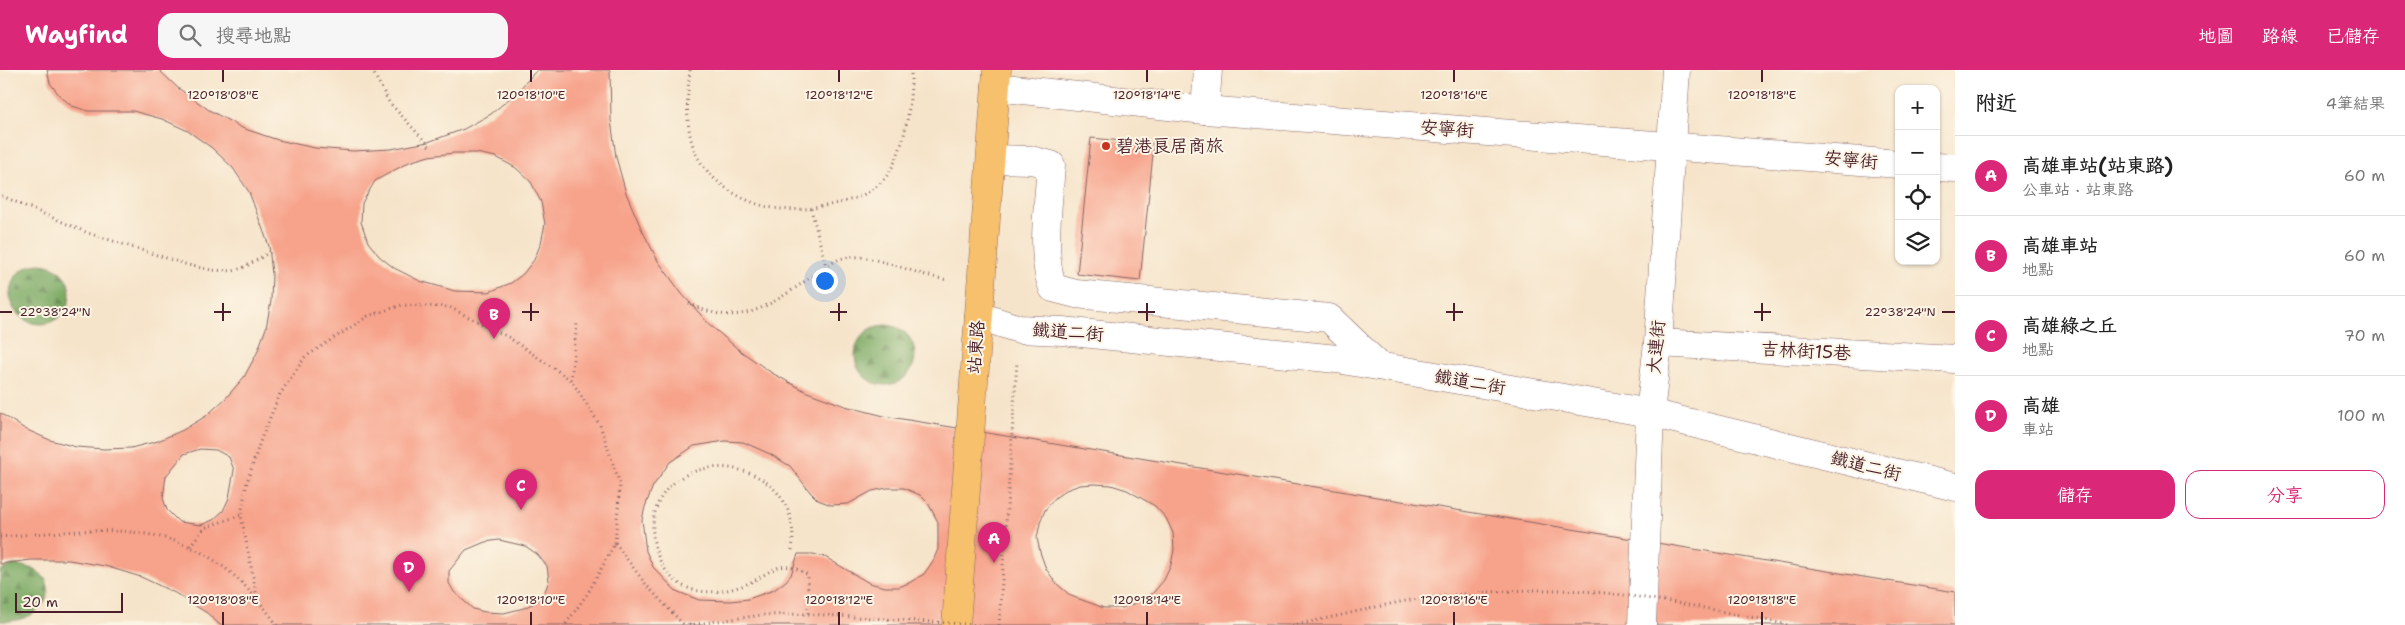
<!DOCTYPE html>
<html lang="zh-TW">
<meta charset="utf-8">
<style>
:root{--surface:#fff;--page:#f6f6f6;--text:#222;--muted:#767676;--line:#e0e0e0;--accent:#db2777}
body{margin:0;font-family:"Shantell Sans","LXGW WenKai TC",sans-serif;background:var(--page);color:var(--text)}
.controls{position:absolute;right:15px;top:15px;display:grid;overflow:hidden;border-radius:10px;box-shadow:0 1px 4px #0004}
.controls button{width:45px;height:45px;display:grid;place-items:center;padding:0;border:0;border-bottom:1px solid var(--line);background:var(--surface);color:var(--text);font:25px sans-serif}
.scale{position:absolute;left:15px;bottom:12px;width:108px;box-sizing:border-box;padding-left:5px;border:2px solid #4a1f2b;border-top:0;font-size:14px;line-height:18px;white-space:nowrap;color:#4a1f2b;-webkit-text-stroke:4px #fcf5e5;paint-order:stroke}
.you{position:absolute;left:824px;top:210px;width:18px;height:18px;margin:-12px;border:4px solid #fff;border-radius:50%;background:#1a73e8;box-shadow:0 0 0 8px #1a73e833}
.badge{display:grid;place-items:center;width:32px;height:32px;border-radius:50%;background:var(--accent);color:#fff;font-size:16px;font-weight:700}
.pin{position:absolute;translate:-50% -41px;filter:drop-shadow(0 1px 2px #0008)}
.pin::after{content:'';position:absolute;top:26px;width:18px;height:15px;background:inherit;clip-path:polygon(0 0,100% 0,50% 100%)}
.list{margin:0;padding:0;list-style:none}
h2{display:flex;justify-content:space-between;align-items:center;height:65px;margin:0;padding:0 20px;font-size:21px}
h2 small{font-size:16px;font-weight:400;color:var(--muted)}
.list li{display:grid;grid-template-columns:32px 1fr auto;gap:15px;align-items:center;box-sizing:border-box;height:80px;padding:0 20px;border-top:1px solid var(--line)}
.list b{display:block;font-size:19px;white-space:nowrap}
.list p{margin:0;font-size:16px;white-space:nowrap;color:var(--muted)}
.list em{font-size:16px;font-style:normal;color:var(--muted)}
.actions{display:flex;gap:10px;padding:15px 20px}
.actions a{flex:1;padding:11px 0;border:1px solid var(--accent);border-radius:15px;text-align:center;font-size:18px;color:var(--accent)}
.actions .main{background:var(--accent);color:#fff}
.icon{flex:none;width:28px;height:28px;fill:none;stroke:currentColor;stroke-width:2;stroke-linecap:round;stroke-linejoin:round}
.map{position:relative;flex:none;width:1955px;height:555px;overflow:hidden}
header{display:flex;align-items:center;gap:30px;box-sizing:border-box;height:70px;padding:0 25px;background:var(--accent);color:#fff}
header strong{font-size:24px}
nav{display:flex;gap:28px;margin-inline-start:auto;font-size:18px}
.search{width:350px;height:45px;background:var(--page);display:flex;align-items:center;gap:12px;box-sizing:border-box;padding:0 18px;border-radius:15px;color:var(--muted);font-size:19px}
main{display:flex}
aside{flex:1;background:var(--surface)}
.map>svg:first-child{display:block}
.forest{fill:url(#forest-firs);stroke:#646548}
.building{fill:#f7a28a;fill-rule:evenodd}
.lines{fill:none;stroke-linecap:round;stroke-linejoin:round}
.minor-casing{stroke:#866463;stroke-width:29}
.major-casing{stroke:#866463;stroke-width:29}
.path{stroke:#866463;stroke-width:3;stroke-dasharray:1 4;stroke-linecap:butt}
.minor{stroke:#fff;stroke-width:28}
.major{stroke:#f7c06c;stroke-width:28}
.path-bridge{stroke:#866463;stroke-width:3;stroke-dasharray:1 4;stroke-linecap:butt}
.ticks{fill:none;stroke:#4a1f2b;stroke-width:2}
.poi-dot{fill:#c8321e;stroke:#fcf5e5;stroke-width:2}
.labels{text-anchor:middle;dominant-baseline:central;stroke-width:4;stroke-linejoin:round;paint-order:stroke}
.street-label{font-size:18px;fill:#4a1f2b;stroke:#fcf5e5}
.poi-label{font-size:18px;fill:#4a1f2b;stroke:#fcf5e5;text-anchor:start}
.ticks-label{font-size:12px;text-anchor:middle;fill:#4a1f2b;stroke:#fcf5e5;stroke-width:4;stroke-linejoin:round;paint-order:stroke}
</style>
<header>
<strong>Wayfind</strong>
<div class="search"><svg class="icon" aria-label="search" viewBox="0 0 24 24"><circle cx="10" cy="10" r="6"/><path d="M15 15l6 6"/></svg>搜尋地點</div>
<nav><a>地圖</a><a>路線</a><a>已儲存</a></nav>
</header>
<main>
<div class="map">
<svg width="1955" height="555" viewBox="0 0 1955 555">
<defs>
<pattern id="forest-firs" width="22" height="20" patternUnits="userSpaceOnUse" patternTransform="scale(1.25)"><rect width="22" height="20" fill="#7dab65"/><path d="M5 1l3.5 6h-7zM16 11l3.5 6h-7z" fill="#688b53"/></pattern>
</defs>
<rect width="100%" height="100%" fill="#fcf5e5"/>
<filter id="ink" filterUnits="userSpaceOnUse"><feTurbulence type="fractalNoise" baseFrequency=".02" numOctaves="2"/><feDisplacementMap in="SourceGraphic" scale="10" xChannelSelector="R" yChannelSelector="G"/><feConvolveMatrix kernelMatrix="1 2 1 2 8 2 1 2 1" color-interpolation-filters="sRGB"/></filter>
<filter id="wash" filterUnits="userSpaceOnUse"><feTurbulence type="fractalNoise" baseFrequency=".0096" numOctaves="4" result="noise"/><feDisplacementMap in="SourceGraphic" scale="20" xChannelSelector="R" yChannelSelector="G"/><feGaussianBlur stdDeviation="1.12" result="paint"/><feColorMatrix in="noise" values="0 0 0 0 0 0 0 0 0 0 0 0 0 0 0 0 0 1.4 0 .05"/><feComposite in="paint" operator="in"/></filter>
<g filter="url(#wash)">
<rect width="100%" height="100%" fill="#f6e4ca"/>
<g class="forest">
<circle cx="40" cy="224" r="30"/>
<circle cx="885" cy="285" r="30"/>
<path d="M13,495C70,498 52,555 0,551V501Z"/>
</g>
<g id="blocks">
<g class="building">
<path d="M47,0H159L178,18L209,40L242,58L278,70L315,78L353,81L391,79L428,72L464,59L491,44L515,24L537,0H610L611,50L616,87L626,123L641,158L658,191L682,224L709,254L739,280L772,303L807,322L845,336L884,346L1955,522V555H220L207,543L175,523L141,507L105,496L69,490H31L0,494V343L25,359L50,370L76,377L104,379L131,378L158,371L183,360L206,346L226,328L244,307L257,283L266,258L271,231L272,204L269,176L249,122L233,98L212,78L188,61L162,49L133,41H88L72,36L60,26L50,13ZM454,83H476L496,87L516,98L531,112L541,132L545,154L541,173L534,190L523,204L511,213L489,222L455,221L420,211L394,198L379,186L368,172L361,152L362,133L375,111L409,92L429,86ZM725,371L743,372L770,384L790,396L810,422L818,430L831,435L848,434L872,421L887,418H904L920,425L928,433L938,452V479L933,491L924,504L909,513L899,517H885L869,513L825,487L813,484H798L791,505L786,511L774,520L748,529L731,531L699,530L676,521L653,497L646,481L642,450L645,437L653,416L670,392L694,376ZM200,379L216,380L229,387L234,400L229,428L223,441L213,450L201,455L179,452L167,440L163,428L166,406L184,384ZM1094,414L1111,415L1127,420L1155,436L1166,448L1173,463L1174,480L1171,495L1164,510L1153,523L1138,532L1122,538H1104L1071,526L1057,514L1046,499L1040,482L1037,468L1040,453L1045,440L1055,428L1066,420L1080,415ZM499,470L525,476L537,484L547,496L549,511L545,521L536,532L524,538L504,543L485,542L473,539L454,522L449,513V501L466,480L485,472Z"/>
<polygon points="1091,68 1154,74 1140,211 1077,204"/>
</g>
</g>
</g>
<g filter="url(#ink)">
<use href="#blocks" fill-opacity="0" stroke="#866463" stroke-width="1"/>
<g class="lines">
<g class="minor-casing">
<g id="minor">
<polyline points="996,17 1205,40 1899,94"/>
<polyline points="1205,40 1208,0"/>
<path d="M992,89L1031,90L1051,95C1049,129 1040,187 1053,218L1076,224L1329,248L1379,296"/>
<polyline points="1936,97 1955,98"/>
<polyline points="979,246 1019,259 1062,261 1337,289 1650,343 1955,417"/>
<polyline points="1658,273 1955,289"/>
<polyline points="1642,555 1650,343 1658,273 1676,0"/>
</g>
</g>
<g class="major-casing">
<polyline id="major" points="956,555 997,0"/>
</g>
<g class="path">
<polyline points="372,0 389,32 432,79"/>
<path d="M690,0C687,25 685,55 694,79C707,113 747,136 781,139C799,141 816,138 834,134C852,130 872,124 884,109C905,85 912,31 911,0"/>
<polyline points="2,126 88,163 188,195 211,200 233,201 245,197 270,182"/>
<polyline points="811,139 826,196"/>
<path d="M689,233C739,260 769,236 811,207C822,199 834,189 848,187C873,184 919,206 948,210"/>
<polyline points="571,310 577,253"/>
<polyline points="615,473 647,516 684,555"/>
<polyline points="190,476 204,458 241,445"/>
<polyline points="999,555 1017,292"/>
</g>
<use href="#minor" class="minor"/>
<use href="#major" class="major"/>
<g class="path-bridge">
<path d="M0,467C120,457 200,444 277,555"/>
<path d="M792,480C806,376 646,369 653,466C655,483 663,502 677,512C698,528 732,522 753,511C762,507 771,499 780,497C791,495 800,500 808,505V544"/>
<polyline points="257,527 241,445 247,412 261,369 280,324 305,287 368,246 402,235 449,237 508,267 571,310 600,355 620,414 615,473 588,523 565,555"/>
<polyline points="689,555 762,545 808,544 979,555"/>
<path d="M1292,555C1336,548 1380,534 1425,528C1481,522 1539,517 1595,522C1661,528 1725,542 1789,555"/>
</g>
</g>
</g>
<path class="ticks" d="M223,0V12M531,0V12M839,0V12M1147,0V12M1454,0V12M1762,0V12M223,233V251M531,233V251M839,233V251M1147,233V251M1454,233V251M1762,233V251M0,242H12M214,242H231M522,242H539M830,242H847M1138,242H1155M1446,242H1463M1754,242H1771M1942,242H1955M223,542V555M531,542V555M839,542V555M1147,542V555M1454,542V555M1762,542V555"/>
<circle class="poi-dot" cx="1106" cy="76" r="5"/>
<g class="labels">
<g class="street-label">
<text transform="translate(1447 59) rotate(4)">安寧街</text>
<text transform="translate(1851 90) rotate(5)">安寧街</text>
<text transform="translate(1068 262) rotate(4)">鐵道二街</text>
<text transform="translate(976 277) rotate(-86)">站東路</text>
<text transform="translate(1656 277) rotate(-85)">大連街</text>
<text transform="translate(1806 281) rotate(3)">吉林街15巷</text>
<text transform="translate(1470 312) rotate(10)">鐵道二街</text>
<text transform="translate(1866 396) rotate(14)">鐵道二街</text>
</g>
<g class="poi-label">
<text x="1116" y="76">碧港良居商旅</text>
</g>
</g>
<g class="ticks-label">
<text x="223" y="29">120°18'08"E</text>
<text x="531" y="29">120°18'10"E</text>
<text x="839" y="29">120°18'12"E</text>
<text x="1147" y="29">120°18'14"E</text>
<text x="1454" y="29">120°18'16"E</text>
<text x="1762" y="29">120°18'18"E</text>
<text x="55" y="246">22°38'24"N</text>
<text x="1900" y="246">22°38'24"N</text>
<text x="223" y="534">120°18'08"E</text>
<text x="531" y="534">120°18'10"E</text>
<text x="839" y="534">120°18'12"E</text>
<text x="1147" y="534">120°18'14"E</text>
<text x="1454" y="534">120°18'16"E</text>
<text x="1762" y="534">120°18'18"E</text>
</g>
</svg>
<div class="controls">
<button>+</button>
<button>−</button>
<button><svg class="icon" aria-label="locate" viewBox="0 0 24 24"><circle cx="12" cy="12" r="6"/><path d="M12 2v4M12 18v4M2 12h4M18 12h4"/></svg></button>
<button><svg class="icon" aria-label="layers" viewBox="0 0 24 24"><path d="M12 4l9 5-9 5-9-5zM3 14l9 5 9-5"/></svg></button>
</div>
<div class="scale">20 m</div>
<div class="you"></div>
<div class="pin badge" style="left:994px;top:493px">A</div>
<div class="pin badge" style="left:494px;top:269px">B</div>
<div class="pin badge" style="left:521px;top:440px">C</div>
<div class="pin badge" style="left:409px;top:522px">D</div>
</div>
<aside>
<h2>附近<small>4筆結果</small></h2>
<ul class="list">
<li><span class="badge">A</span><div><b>高雄車站(站東路)</b><p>公車站 · 站東路</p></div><em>60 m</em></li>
<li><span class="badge">B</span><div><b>高雄車站</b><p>地點</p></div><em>60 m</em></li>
<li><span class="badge">C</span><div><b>高雄綠之丘</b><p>地點</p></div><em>70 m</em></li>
<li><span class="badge">D</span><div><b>高雄</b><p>車站</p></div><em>100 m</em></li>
</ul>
<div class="actions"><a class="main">儲存</a><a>分享</a></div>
</aside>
</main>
